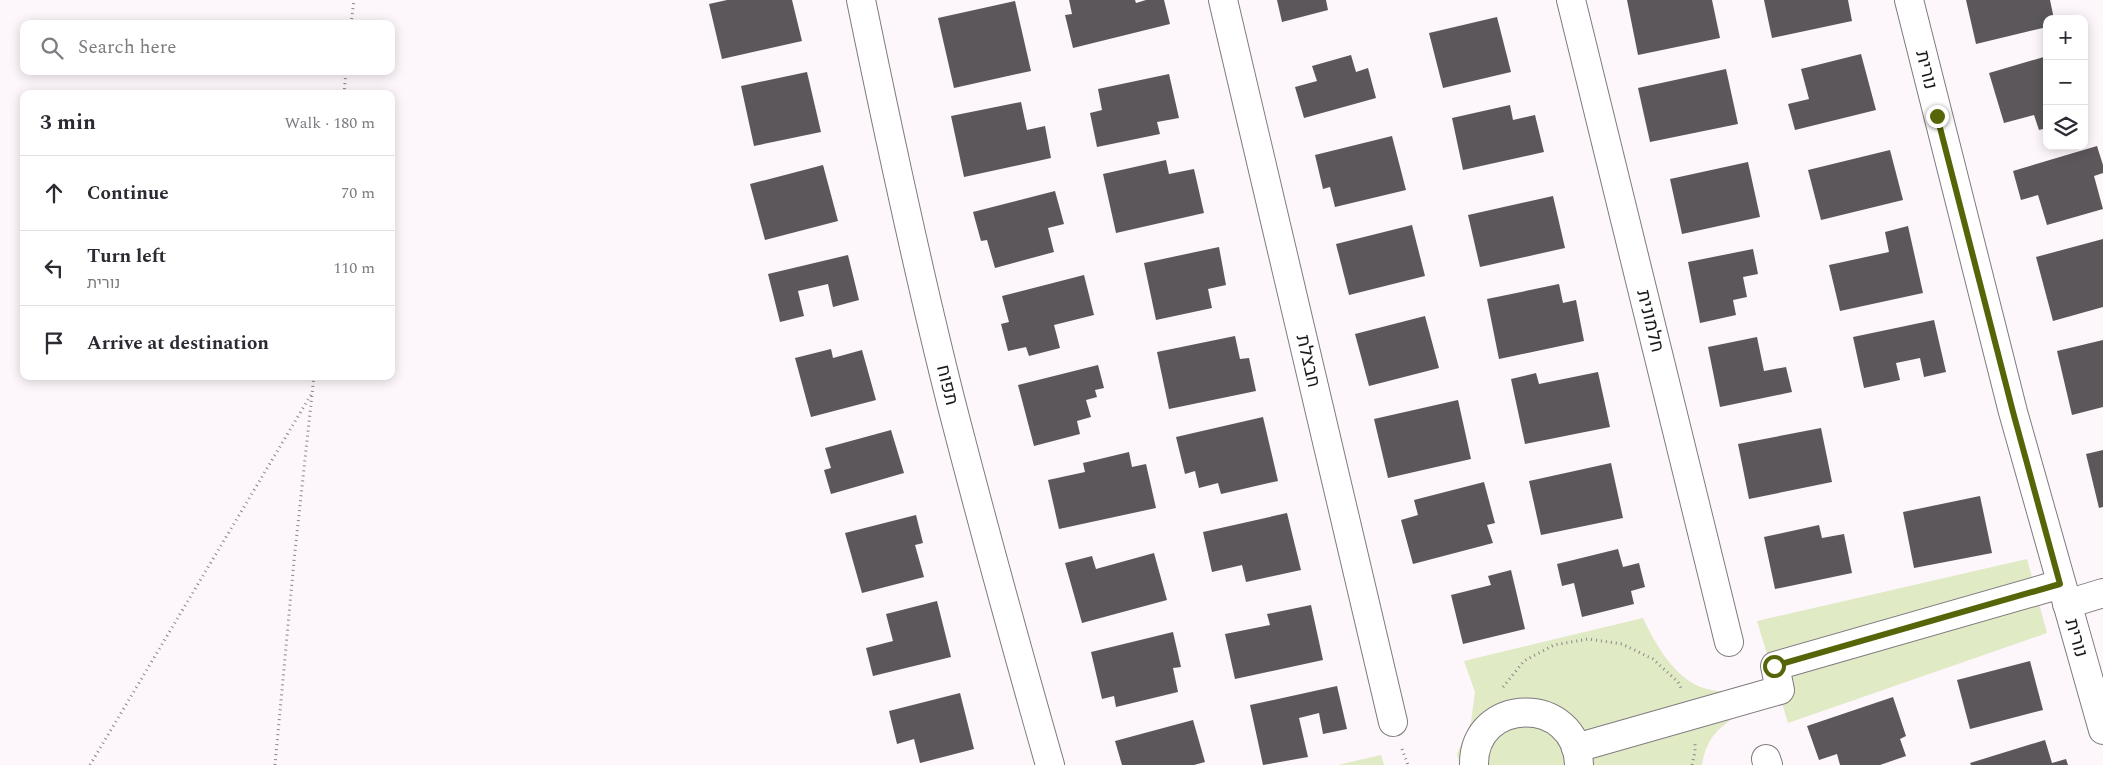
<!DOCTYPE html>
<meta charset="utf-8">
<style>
:root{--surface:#fff;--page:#f7f7f7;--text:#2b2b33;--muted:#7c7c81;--line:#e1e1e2}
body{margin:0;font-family:Spectral,Heebo,serif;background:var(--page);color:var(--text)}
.controls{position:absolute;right:15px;top:15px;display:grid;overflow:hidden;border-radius:10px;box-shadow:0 2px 12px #0003}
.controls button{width:45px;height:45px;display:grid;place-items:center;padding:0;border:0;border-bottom:1px solid var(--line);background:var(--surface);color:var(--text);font:25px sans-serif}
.stop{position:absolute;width:15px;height:15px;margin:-11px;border:4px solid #576509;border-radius:50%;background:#fff}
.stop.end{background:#576509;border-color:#fff;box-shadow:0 1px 5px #0008}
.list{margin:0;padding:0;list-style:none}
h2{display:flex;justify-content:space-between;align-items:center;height:65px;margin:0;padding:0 20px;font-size:21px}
h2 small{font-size:16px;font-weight:400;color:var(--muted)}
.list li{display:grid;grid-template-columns:32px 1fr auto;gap:15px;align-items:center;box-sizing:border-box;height:75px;padding:0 20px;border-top:1px solid var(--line)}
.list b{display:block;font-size:19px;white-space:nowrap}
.list p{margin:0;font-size:16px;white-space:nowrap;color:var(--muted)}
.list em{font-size:16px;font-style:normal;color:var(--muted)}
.icon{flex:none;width:28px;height:28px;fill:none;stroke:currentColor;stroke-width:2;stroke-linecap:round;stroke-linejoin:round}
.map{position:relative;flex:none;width:2103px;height:765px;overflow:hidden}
.search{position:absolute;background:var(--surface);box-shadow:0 2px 12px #0003;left:20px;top:20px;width:375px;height:55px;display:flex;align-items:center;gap:12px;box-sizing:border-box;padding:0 18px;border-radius:10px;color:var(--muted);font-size:19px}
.panel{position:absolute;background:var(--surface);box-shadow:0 2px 12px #0003;left:20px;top:90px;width:375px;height:290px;border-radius:10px}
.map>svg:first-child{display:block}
.green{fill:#e0eac4}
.building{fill:#5c575a}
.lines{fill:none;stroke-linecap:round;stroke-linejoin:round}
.minor-casing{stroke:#807a7e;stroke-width:30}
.path{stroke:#8b8689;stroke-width:3;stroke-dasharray:1 4;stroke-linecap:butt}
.minor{stroke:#fff;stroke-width:28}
.route{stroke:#576509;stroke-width:6}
.labels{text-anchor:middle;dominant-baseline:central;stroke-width:5;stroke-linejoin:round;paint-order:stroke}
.street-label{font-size:19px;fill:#1c1a1b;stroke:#fff}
</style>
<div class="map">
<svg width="2103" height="765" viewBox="0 0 2103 765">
<rect width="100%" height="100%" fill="#fdf6fb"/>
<g class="green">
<polygon points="2027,559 2047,633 1788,723 1757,621"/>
<path d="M1643,618C1655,643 1670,671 1696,685C1705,690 1720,691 1731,693L1736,716C1716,730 1706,740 1702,765H1460L1457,754L1471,722L1475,692L1464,661Z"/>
<polygon points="1381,755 1384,765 1338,765"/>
</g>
<g class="building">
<polygon points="727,0 792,0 802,41 722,59 709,4"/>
<polygon points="1069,0 1135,0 1136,3 1146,0 1164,0 1170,24 1073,48 1065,15 1072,14"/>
<polygon points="1277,0 1326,0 1328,10 1282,22"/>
<polygon points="1627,0 1712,0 1720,38 1638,55"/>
<polygon points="1764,0 1848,0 1852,21 1772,38"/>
<polygon points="1966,0 2050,0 2054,19 2047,19 2047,27 1976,44"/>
<polygon points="1015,1 1031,71 954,88 938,18"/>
<polygon points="1497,17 1511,72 1443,88 1429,33"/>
<polygon points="1861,54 1876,110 1795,130 1788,104 1809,99 1801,69"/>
<polygon points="1351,55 1356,72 1368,68 1376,98 1304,118 1295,87 1317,81 1312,66"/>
<polygon points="2047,56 2047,128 2039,130 2034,115 2004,123 1989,73"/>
<polygon points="1726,69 1738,124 1650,142 1638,88"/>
<polygon points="807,72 821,132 754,146 741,86"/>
<polygon points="1169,74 1179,118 1157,122 1160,134 1097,147 1090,113 1102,110 1098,89"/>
<polygon points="1021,102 1027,130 1045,126 1051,158 964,177 951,116"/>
<polygon points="1510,105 1513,120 1535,115 1544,152 1463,170 1452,118"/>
<polygon points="1392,136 1406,190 1335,207 1330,187 1323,189 1315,155"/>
<polygon points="2097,146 2103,165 2103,173 2094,176 2103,209 2047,225 2038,195 2021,200 2013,171"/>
<polygon points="1890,150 1903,200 1821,220 1808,170"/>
<polygon points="1166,160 1169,174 1194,169 1204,213 1116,233 1103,174"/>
<polygon points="1748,162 1760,217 1682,234 1670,179"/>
<polygon points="823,165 838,221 765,240 750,184"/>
<polygon points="1055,191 1064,224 1048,228 1054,252 995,268 987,240 981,241 973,212"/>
<polygon points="1553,196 1565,248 1480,267 1468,215"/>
<polygon points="1412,225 1425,276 1349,295 1336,244"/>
<polygon points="1908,226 1923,293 1840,311 1829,265 1889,252 1885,232"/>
<polygon points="2103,239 2103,307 2053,321 2036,257"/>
<polygon points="1219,247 1226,285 1208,289 1212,308 1156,320 1144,263"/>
<polygon points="1753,249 1758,274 1743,277 1747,297 1733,300 1736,315 1700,323 1688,262"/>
<polygon points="848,255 859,300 833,307 828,284 798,291 804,316 780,322 768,274"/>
<polygon points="1084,275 1094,315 1054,325 1060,348 1029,356 1026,347 1008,351 1001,324 1009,322 1002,296"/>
<polygon points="1559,284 1563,303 1576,300 1584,341 1499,359 1487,299"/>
<polygon points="1425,316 1439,368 1369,386 1355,334"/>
<polygon points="1934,320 1946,372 1924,377 1920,358 1896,363 1900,380 1864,388 1853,337"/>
<polygon points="1235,336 1240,359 1249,358 1256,391 1169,409 1157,352"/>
<polygon points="1757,337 1764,371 1786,367 1792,392 1720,407 1708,347"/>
<polygon points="2103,340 2103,407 2072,415 2057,351"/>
<polygon points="831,349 833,358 862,350 876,400 811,417 795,358"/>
<polygon points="1098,365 1104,388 1095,390 1097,397 1086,400 1091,417 1077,421 1080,434 1034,446 1018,385"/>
<polygon points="1598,372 1610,427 1525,444 1511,379 1536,373 1539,384"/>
<polygon points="1458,400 1471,459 1388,478 1374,419"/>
<polygon points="1263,417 1278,481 1221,494 1218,483 1199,488 1195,471 1185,474 1176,437"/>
<polygon points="1821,428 1832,482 1749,499 1738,444"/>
<polygon points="891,430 904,473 831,494 824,470 831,468 825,448"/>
<polygon points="2103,450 2103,507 2099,508 2086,454"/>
<polygon points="1129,452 1132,467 1146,464 1156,508 1059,529 1048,480 1085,472 1083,463"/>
<polygon points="1611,463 1623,518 1541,535 1529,481"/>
<polygon points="1484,482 1495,523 1487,525 1493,543 1413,564 1401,520 1418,515 1414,500"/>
<polygon points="1980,496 1992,553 1914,568 1903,512"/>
<polygon points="1287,513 1301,570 1246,582 1242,565 1212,572 1203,532"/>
<polygon points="916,515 923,543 915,545 924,577 862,593 845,533"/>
<polygon points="1819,525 1822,538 1844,534 1852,573 1775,589 1764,537"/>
<polygon points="1618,549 1623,567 1639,563 1645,587 1631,591 1634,604 1582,617 1574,583 1562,586 1557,564"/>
<polygon points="1154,553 1167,600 1082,623 1065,563 1092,556 1096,569"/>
<polygon points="1511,570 1525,629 1463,644 1451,595 1491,585 1488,576"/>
<polygon points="937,601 951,657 873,676 866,648 893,641 886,614"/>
<polygon points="1311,605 1323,660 1235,679 1225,634 1270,625 1267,614"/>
<polygon points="1173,632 1181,667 1173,668 1178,692 1116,707 1114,696 1102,699 1091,652"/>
<polygon points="2030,661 2043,710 1970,729 1957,680"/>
<polygon points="1337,686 1347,729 1323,734 1319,713 1299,718 1308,757 1263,765 1250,705"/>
<polygon points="960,693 974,749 920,763 914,739 897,744 889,711"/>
<polygon points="1893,697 1906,736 1900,739 1906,756 1880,765 1840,765 1837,754 1819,760 1807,726"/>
<polygon points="1193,720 1205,762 1194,765 1122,765 1115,741"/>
<polygon points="2045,740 2052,763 2066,759 2068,765 1971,765 1970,763"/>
</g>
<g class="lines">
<g class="minor-casing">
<g id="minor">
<path d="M861,0C889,136 918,272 952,406C983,526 1016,646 1050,765"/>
<polyline points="1223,0 1393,722"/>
<polyline points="1571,0 1729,642"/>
<polyline points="1909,0 2013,412 2103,730"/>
<polyline points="2067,604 2103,593"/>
<polyline points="1576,748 1780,690 1775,666 2061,584"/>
<polyline points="1766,759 1768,765"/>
<path d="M1474,765C1473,696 1577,694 1579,765"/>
</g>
</g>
<g class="path">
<polyline points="351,24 354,0"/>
<polyline points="344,94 346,71"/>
<polyline points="1503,687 1524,661 1554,645 1588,639 1622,644 1653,659 1678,682 1681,688"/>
<polyline points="1402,749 1408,765"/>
<polyline points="90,765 312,393"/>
<polyline points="275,765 294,561 314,376"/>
<polyline points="1692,765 1695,752 1695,744"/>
</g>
<use href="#minor" class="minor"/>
</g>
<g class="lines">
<polyline class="route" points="1774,666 2060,584 2013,412 1937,116"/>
</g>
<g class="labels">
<g class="street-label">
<text transform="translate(1926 70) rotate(76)">נורית</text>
<text transform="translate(1650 321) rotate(76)">חלמונית</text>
<text transform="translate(1308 361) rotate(77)">חבצלת</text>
<text transform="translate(947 385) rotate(76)">תפוח</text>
<text transform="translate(2076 638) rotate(74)">נורית</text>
</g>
</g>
</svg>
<div class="controls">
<button>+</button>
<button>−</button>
<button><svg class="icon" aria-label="layers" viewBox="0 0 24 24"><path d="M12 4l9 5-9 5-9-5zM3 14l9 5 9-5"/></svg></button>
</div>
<div class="stop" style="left:1774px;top:666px"></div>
<div class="stop end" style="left:1937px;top:116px"></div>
<div class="search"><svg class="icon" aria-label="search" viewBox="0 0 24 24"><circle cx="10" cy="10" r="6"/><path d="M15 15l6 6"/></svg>Search here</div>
<section class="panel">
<h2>3 min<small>Walk · 180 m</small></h2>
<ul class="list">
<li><svg class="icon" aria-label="ahead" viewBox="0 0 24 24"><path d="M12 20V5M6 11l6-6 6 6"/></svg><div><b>Continue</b></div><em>70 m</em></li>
<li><svg class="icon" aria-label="left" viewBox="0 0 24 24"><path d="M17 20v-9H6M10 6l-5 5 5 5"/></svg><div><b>Turn left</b><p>נורית</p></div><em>110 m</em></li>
<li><svg class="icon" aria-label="arrive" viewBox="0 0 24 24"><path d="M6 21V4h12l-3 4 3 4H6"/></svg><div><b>Arrive at destination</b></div></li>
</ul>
</section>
</div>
